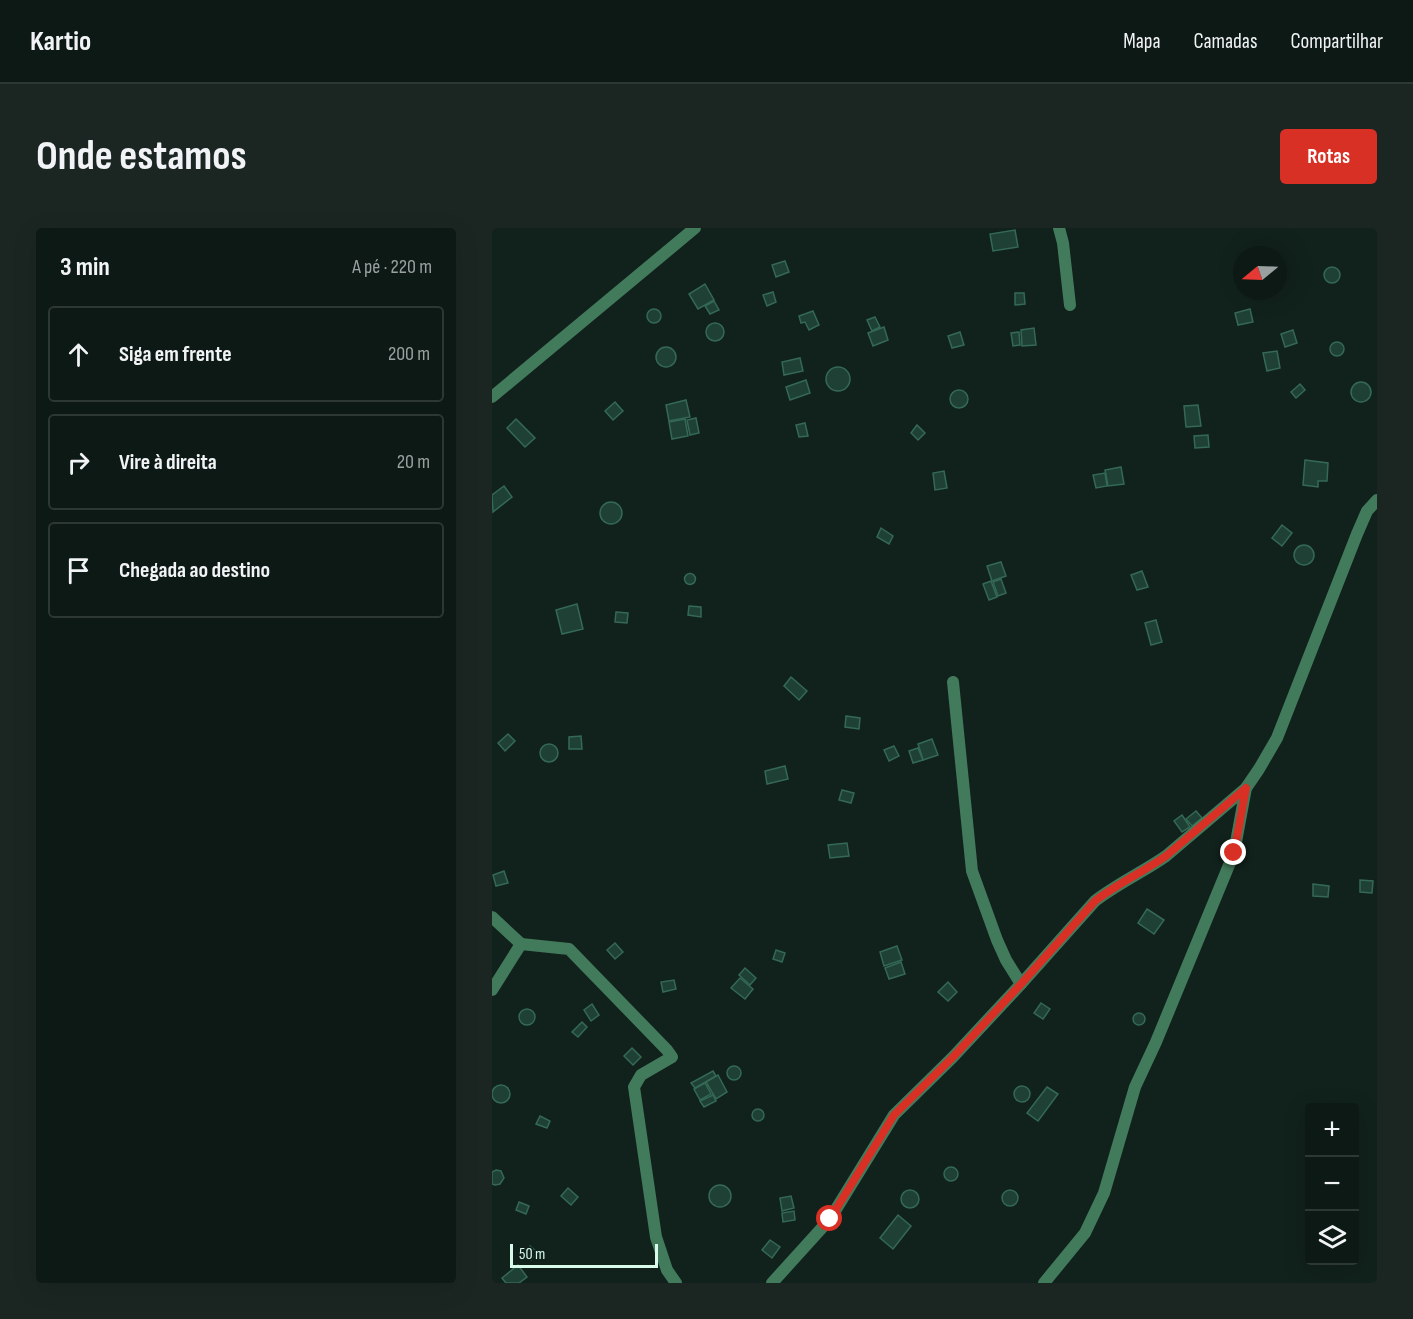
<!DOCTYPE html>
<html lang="pt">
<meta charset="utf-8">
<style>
:root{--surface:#0d1914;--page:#1b2622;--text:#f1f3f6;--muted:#9aa0a0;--line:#2d3834;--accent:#d93025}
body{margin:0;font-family:"Sofia Sans Condensed",sans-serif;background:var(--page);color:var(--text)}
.controls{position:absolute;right:18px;bottom:18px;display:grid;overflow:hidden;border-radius:6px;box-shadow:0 6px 24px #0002}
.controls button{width:54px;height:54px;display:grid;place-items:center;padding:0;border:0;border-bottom:2px solid var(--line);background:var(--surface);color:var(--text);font:30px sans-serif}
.compass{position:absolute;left:741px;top:18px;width:54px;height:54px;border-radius:50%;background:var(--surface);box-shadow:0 6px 24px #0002;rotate:251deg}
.scale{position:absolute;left:18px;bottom:15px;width:148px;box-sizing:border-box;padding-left:6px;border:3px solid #d7faea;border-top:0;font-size:16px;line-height:21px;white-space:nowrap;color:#d7faea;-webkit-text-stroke:4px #11211b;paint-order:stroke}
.stop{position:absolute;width:18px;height:18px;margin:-14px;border:4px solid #d93025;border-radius:50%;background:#fff}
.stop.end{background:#d93025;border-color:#fff;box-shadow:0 2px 6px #0008}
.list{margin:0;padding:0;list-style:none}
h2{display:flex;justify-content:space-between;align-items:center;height:78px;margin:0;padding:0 24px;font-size:26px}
h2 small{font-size:20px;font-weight:400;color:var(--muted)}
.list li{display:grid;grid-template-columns:39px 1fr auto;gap:18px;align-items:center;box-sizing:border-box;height:96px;margin:0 12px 12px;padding:0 12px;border:2px solid var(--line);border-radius:6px}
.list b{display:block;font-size:22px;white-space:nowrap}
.list em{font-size:20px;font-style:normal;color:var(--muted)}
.icon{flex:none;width:33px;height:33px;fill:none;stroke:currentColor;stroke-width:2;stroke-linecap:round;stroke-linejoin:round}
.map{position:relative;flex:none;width:885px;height:1055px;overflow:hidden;border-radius:6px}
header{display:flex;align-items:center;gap:36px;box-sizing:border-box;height:84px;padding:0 30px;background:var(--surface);border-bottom:2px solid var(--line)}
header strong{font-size:28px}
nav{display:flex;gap:33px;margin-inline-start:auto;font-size:21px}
.intro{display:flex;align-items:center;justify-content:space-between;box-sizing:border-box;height:144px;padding:0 36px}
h1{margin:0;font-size:42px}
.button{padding:15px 27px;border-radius:6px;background:var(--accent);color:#fff;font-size:21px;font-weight:700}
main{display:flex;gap:36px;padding:0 36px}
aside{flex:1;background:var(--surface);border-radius:6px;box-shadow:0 6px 24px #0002}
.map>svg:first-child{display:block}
.building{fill:#1f4034;stroke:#346955;stroke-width:1.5}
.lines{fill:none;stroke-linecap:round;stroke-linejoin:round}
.street{stroke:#427a5c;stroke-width:12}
.route{stroke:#d93025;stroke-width:8}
</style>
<header>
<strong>Kartio</strong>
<nav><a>Mapa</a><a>Camadas</a><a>Compartilhar</a></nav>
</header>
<div class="intro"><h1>Onde estamos</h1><a class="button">Rotas</a></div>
<main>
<aside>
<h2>3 min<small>A pé · 220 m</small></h2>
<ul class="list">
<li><svg class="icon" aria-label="ahead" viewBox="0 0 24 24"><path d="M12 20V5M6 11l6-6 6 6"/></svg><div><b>Siga em frente</b></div><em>200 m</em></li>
<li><svg class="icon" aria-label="right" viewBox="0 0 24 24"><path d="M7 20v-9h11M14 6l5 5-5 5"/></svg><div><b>Vire à direita</b></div><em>20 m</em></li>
<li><svg class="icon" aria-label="arrive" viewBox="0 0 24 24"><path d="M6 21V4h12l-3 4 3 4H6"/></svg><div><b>Chegada ao destino</b></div></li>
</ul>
</aside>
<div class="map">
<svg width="885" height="1055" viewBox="0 0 885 1055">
<rect width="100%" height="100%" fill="#11211b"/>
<g class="building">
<polygon points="523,2 526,19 501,23 498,6"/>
<polygon points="293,33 297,44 284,49 280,37"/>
<circle cx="840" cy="47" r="8"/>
<polygon points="213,56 222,72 206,81 197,66"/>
<polygon points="281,64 284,74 275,78 271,67"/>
<polygon points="523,65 532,65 533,76 523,77"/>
<polygon points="222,73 227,82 218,86 213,78"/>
<polygon points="758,81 761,94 746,97 743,85"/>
<circle cx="162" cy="88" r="7"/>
<polygon points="321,83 327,97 317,102 313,94 309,95 307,88"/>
<polygon points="383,89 388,99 380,103 375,92"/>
<circle cx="223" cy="104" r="9"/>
<polygon points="392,99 396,112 381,118 376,105"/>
<polygon points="542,100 544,117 530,118 529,102"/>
<polygon points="801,102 805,115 793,119 789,106"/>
<polygon points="468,104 472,117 460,120 456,108"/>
<polygon points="527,104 528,117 521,118 519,105"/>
<circle cx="845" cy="121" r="7"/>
<circle cx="174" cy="129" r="10"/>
<polygon points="785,123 788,140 775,143 771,125"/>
<polygon points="308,130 311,143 292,147 290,134"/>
<circle cx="346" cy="151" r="12"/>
<polygon points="314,152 318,165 298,172 294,159"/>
<circle cx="869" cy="164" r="10"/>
<polygon points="808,156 813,162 804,170 799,164"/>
<circle cx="467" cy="171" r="9"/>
<polygon points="194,172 198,189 177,193 174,177"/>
<polygon points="123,174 131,183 121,192 113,183"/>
<polygon points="706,177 709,198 694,199 692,178"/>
<polygon points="204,190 207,205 198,207 195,192"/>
<polygon points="24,191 43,210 33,219 15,200"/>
<polygon points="193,191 196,208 180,211 177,194"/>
<polygon points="313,195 316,208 307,209 304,197"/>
<polygon points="425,197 433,205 426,212 419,205"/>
<polygon points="716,207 717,219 703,220 702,208"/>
<polygon points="813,232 836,235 835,253 826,253 826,259 811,257"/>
<polygon points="629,239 632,256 616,258 613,242"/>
<polygon points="452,243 455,260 443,262 441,245"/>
<polygon points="613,245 615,258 604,260 601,247"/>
<polygon points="12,258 20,269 1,284 0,267"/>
<circle cx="119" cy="285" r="11"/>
<polygon points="790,297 800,305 790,318 780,310"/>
<polygon points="389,300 401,308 397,316 385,309"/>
<circle cx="812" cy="327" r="10"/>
<polygon points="509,334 514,348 500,353 495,338"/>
<polygon points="650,343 656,359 645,362 639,347"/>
<circle cx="198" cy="351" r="5.5"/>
<polygon points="509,351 514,365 506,368 501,354"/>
<polygon points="499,353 505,369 497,372 491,356"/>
<polygon points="85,376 91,401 70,406 64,382"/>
<polygon points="197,378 209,379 209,389 196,387"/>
<polygon points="124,384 136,385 135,395 123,394"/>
<polygon points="664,392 670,414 659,417 653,395"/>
<polygon points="299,449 315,463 307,472 292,458"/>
<polygon points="354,488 368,490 367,501 353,499"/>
<polygon points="16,506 23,513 13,523 6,515"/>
<polygon points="89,508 90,521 77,521 77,509"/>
<polygon points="440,511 446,527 431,532 426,516"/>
<circle cx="57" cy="525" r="9"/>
<polygon points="402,518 407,528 397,533 392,522"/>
<polygon points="426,520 431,532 421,535 417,523"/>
<polygon points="293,538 296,551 275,556 273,543"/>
<polygon points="350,562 362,565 359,575 347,572"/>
<polygon points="704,583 710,590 700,598 694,591"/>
<polygon points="690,587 698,599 690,604 682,593"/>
<polygon points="355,615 357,628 338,630 336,617"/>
<polygon points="12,643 16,655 4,658 1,647"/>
<polygon points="868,652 881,653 880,665 868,664"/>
<polygon points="821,656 837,658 836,669 821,668"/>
<polygon points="655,681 672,692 662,706 646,695"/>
<polygon points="123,715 131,724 123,731 115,722"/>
<polygon points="405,718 410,732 392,738 388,724"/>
<polygon points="284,722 293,725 290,734 281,731"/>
<polygon points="409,734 413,746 397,751 393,740"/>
<polygon points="253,740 264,750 258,757 247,747"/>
<polygon points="248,750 261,761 253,771 239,760"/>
<polygon points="182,752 184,761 171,764 169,754"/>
<polygon points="456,754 465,764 456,773 446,764"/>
<polygon points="549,775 558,781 551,791 542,785"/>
<polygon points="100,776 107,787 99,793 92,782"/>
<circle cx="35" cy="789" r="8"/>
<circle cx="647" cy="791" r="6"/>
<polygon points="90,794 95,799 86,809 80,804"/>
<polygon points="140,820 149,829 141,837 132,828"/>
<circle cx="242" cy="845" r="7"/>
<polygon points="221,843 224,848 203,860 199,855"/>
<polygon points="226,847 235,864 224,871 214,854"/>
<polygon points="213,855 219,866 208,872 202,861"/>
<circle cx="9" cy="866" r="9"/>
<circle cx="530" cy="866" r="8"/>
<polygon points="555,859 566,866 546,893 535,885"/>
<polygon points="221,867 224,873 212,879 208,873"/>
<circle cx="266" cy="887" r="6"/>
<polygon points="48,888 58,893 55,900 44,896"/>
<circle cx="459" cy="946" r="7"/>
<polygon points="4,942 9,943 12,950 8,956 3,957 0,956 0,944"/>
<circle cx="228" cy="968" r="11"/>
<polygon points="76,960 86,969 79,977 69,968"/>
<circle cx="418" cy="971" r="9"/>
<circle cx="518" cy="970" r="8"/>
<polygon points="299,968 302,980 290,983 288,970"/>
<polygon points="27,974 37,978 34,986 24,982"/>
<polygon points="302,983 303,992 291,994 290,985"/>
<polygon points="406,987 419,998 401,1021 388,1010"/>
<polygon points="278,1012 288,1019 280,1030 270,1022"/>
<polygon points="38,1018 45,1024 39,1032 32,1027"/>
<polygon points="26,1037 35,1049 27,1055 14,1055 10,1050"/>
</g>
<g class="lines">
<g class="street">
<polyline points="567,0 571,15 578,77"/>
<polyline points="0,169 203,0"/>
<polyline points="461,454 480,643 505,712 514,732 529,756"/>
<polyline points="0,689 29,716"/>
<polyline points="0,762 29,716 77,721 175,822 180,829 149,847 142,859 164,1009 175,1042 184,1055"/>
<path d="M280,1055L338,991L402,887L461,829L529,756L603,673C625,656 651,644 674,628L754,560L767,541L785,510L865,306L875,283L885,272"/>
<polyline points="552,1055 593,1005 612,965 643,859 664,814 742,625 754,560"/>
</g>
</g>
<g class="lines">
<path class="route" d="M338,991L402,887L461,829L529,756L603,673C625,656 651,644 674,628L754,560L742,625"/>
</g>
</svg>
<div class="controls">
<button>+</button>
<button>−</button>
<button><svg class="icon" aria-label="layers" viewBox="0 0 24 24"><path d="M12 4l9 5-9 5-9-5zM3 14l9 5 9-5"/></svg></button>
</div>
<svg class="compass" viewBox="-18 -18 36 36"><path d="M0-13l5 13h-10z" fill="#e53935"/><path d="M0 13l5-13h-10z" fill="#9aa0a0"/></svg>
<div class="scale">50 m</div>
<div class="stop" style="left:338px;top:991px"></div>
<div class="stop end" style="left:742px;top:625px"></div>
</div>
</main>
